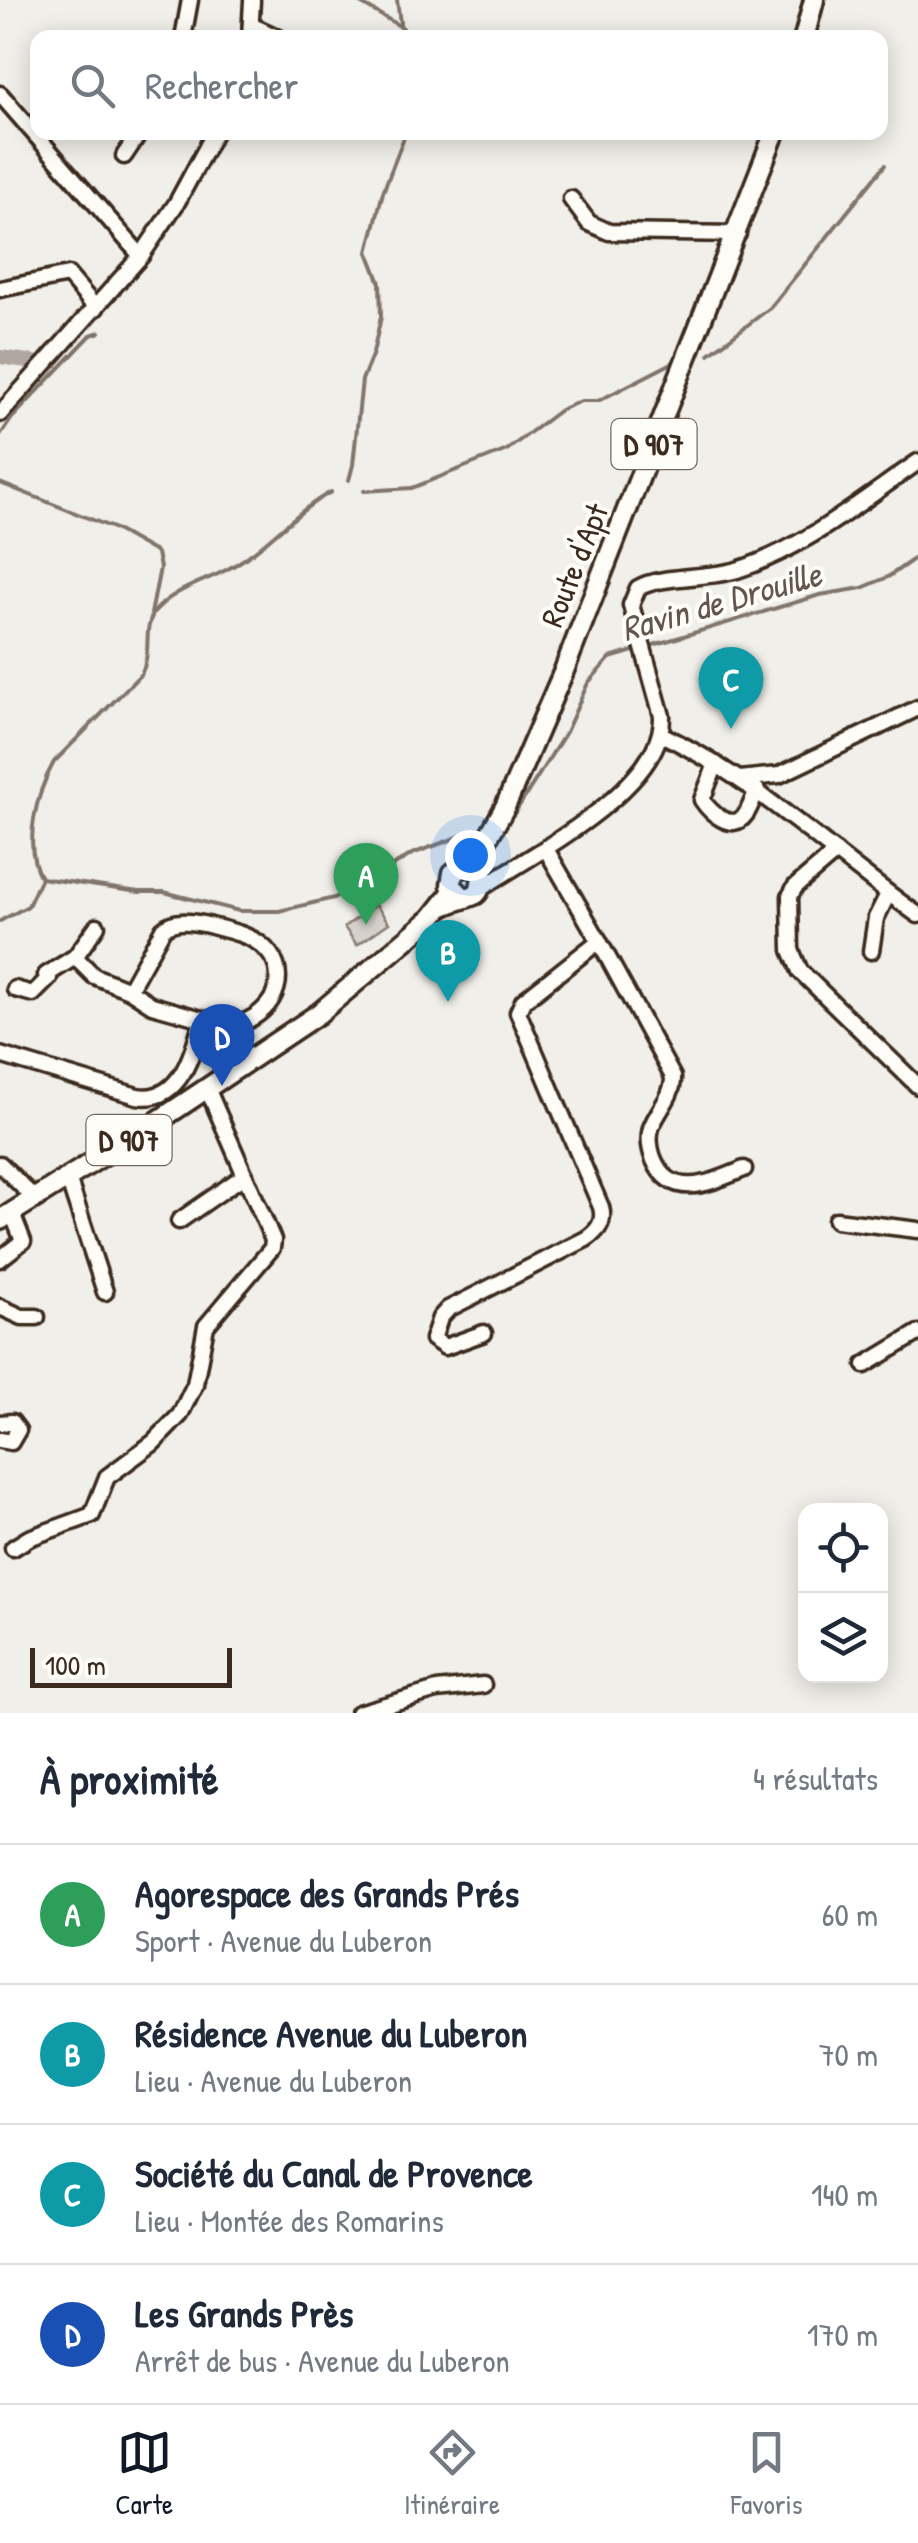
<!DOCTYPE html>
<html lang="fr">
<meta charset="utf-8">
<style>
:root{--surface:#fff;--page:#f6f6f7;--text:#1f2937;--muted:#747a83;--line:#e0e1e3;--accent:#111827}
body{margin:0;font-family:"Patrick Hand",sans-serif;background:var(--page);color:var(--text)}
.controls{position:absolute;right:30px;bottom:30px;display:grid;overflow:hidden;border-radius:20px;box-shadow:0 5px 25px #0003}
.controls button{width:90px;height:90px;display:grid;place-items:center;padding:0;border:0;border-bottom:2px solid var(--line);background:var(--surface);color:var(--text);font:50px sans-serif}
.scale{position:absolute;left:30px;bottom:25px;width:202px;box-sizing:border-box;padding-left:10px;border:5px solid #3b2a1e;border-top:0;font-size:28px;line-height:35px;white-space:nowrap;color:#3b2a1e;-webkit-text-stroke:8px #fdfcf7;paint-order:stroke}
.you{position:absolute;left:470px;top:855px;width:35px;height:35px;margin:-25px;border:8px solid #fff;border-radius:50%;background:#1a73e8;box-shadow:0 0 0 15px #1a73e833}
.badge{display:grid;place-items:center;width:65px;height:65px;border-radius:50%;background:var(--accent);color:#fff;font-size:32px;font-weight:700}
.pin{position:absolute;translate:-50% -82px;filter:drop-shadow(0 2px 5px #0008)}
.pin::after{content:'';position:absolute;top:52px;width:35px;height:30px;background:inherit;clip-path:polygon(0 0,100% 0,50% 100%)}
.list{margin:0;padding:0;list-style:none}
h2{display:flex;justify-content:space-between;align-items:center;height:130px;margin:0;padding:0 40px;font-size:42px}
h2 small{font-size:32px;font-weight:400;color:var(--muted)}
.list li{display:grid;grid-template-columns:65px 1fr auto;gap:30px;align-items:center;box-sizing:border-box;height:140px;padding:0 40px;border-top:2px solid var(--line)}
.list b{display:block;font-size:38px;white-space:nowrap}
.list p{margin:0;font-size:32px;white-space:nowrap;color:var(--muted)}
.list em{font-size:32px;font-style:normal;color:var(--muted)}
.icon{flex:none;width:55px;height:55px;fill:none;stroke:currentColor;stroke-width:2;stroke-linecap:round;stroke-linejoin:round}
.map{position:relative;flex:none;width:918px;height:1713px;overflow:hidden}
.search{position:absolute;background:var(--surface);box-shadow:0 5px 25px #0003;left:30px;right:30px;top:30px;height:110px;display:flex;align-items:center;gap:25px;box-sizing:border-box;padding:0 35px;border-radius:20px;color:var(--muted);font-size:38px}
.sheet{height:690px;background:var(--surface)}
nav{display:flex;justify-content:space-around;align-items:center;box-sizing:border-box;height:140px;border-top:2px solid var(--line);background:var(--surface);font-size:28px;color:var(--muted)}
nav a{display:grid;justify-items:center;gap:5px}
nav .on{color:var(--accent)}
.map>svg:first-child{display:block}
.green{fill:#d7d2cc;stroke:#897e75;stroke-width:2.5}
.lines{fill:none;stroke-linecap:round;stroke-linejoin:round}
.stream{stroke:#80746b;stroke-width:4}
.canal{stroke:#aea69f;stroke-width:14}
.minor-casing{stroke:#3b2a1e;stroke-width:21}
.major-casing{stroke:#3b2a1e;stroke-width:25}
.minor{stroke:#fdfcf7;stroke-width:14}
.major{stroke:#fdfcf7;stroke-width:18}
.labels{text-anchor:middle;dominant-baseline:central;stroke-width:8;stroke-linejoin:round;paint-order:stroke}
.shield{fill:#fdfcf7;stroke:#75695f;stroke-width:2.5}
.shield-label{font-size:30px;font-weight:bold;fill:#3b2a1e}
.street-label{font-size:32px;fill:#3b2a1e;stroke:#fdfcf7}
.water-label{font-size:35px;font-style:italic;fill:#63554b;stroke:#fdfcf7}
</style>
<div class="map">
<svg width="918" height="1713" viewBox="0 0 918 1713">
<rect width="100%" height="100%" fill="#f1efea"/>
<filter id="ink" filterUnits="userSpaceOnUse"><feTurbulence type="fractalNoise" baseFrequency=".01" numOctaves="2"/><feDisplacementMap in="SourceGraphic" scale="20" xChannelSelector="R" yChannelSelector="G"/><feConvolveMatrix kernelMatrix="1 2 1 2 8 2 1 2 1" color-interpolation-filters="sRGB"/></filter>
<g filter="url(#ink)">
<polygon class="green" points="376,905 389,923 357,945 344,927"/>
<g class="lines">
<g class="stream">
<polyline points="355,0 403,28"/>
<polyline points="397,0 402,38"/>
<polyline points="709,354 770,308 885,165"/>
<polyline points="0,436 12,418 91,335 100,332"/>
<polyline points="349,480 353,465 362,380 373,353 381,317 380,283 368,252 383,192 406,132"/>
<polyline points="0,483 113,528 157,553 160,568 151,614"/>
<polyline points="364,491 412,488 507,450 560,410 581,401 598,401 674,362"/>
<polyline points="506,818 514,814 566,732 588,683 610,658 820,595 862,588 888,577 918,556"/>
<path d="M41,878C22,846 37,792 54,762L141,674C152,655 143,631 153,614C166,594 198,583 218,574C261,555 290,514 331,492"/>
<polyline points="0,921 28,906 41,878 139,892 164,892 239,911 279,911 334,898 366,883 412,854 488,826"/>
</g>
<polyline class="canal" points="0,357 34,362"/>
<g class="minor-casing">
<g id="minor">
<polyline points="251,25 279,38"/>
<polyline points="183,38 190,0"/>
<polyline points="250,38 252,0"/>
<polyline points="0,94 141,256"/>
<polyline points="124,156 140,132"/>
<polyline points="571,199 589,223 609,232 738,234"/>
<polyline points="0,289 68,275 96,308"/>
<polyline points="0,414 141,256 176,204 215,132"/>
<path d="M661,734C757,780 832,854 918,915"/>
<path d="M716,764L702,800C710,812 732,833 745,815C750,809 753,798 757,790"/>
<polyline points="740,779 779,775 918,708"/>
<polyline points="546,849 599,941"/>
<polyline points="836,852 795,887 790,896 791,950 800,971 918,1086"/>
<path d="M480,889C532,854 664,789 662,716L631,605L638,588C660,575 707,579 737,570C804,549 861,501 918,462"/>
<polyline points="871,951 876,918 888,894"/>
<polyline points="75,957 97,926"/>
<path d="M129,990L163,929C175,918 193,922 208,925C226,930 245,933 260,944C293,969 277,1011 241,1023C229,1027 214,1021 202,1019"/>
<path d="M0,1055L137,1096C181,1104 194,1050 202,1019L152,1005L129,990L94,976L75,957L46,975L49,978L33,994L15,989"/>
<polyline points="0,1164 35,1199"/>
<polyline points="68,1178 105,1292"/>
<polyline points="836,1220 918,1230"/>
<polyline points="179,1221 245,1175"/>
<polyline points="0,1259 23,1241 12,1213"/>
<polyline points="0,1307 22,1317 37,1317"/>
<path d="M484,1333L445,1347L433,1339L440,1318L448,1309L586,1239C598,1231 605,1222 601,1207L518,1012L523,1001L599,941L673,1077C674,1095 657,1111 651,1128C648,1139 650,1150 654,1160C672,1202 712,1182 744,1169"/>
<polyline points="865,1365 918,1333"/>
<polyline points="0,1423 12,1422 18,1430 11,1442 0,1440"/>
<polyline points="13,1548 29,1538 92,1515 107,1477 153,1443 180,1415 195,1384 206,1326 272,1248 273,1240 207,1088"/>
<polyline points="358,1713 437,1690 483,1685"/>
</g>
</g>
<g class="major-casing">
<g id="major">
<polyline points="804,38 814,0"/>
<polyline points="472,866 505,807 563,673 775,132"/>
<polyline points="462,896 451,885 453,873 466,865 479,871"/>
<path d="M444,906C453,901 472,897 476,894C484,888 481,864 484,853"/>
<polyline points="0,1220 155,1123 318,1014 432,918 454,890"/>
</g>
</g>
<use href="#minor" class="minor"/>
<use href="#major" class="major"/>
</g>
</g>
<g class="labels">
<g class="shield">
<rect x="611.5" y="419" width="85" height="50" rx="8"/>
<rect x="86.5" y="1115" width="85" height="50" rx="8"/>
</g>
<g class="shield-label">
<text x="654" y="444">D 907</text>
<text x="129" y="1140">D 907</text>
</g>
<g class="street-label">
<text transform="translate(574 565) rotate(-68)">Route d'Apt</text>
</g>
<g class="water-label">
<text transform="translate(721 601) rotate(-16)">Ravin de Drouille</text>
</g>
</g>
</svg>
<div class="controls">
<button><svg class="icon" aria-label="locate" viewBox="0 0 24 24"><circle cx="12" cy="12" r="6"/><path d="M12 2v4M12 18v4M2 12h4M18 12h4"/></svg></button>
<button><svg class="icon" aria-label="layers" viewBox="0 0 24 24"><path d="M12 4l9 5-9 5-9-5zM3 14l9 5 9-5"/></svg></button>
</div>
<div class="scale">100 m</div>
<div class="you"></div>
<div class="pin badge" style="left:366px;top:925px;background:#2e9e5b">A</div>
<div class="pin badge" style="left:448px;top:1002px;background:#0f9aa8">B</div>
<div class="pin badge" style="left:731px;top:729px;background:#0f9aa8">C</div>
<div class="pin badge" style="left:222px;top:1086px;background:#1a4fb4">D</div>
<div class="search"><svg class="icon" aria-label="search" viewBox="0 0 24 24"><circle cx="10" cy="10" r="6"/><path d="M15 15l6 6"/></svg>Rechercher</div>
</div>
<section class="sheet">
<h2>À proximité<small>4 résultats</small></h2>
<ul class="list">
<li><span class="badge" style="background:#2e9e5b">A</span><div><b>Agorespace des Grands Prés</b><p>Sport · Avenue du Luberon</p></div><em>60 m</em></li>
<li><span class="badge" style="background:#0f9aa8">B</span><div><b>Résidence Avenue du Luberon</b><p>Lieu · Avenue du Luberon</p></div><em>70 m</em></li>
<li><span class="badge" style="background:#0f9aa8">C</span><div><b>Société du Canal de Provence</b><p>Lieu · Montée des Romarins</p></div><em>140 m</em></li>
<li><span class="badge" style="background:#1a4fb4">D</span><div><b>Les Grands Près</b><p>Arrêt de bus · Avenue du Luberon</p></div><em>170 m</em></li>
</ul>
</section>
<nav>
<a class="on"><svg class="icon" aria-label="map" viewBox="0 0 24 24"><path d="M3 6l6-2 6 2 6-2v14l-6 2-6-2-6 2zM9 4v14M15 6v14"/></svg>Carte</a>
<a><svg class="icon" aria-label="directions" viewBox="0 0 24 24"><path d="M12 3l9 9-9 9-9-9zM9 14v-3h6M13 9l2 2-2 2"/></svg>Itinéraire</a>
<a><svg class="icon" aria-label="saved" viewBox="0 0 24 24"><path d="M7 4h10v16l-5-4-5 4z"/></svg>Favoris</a>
</nav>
